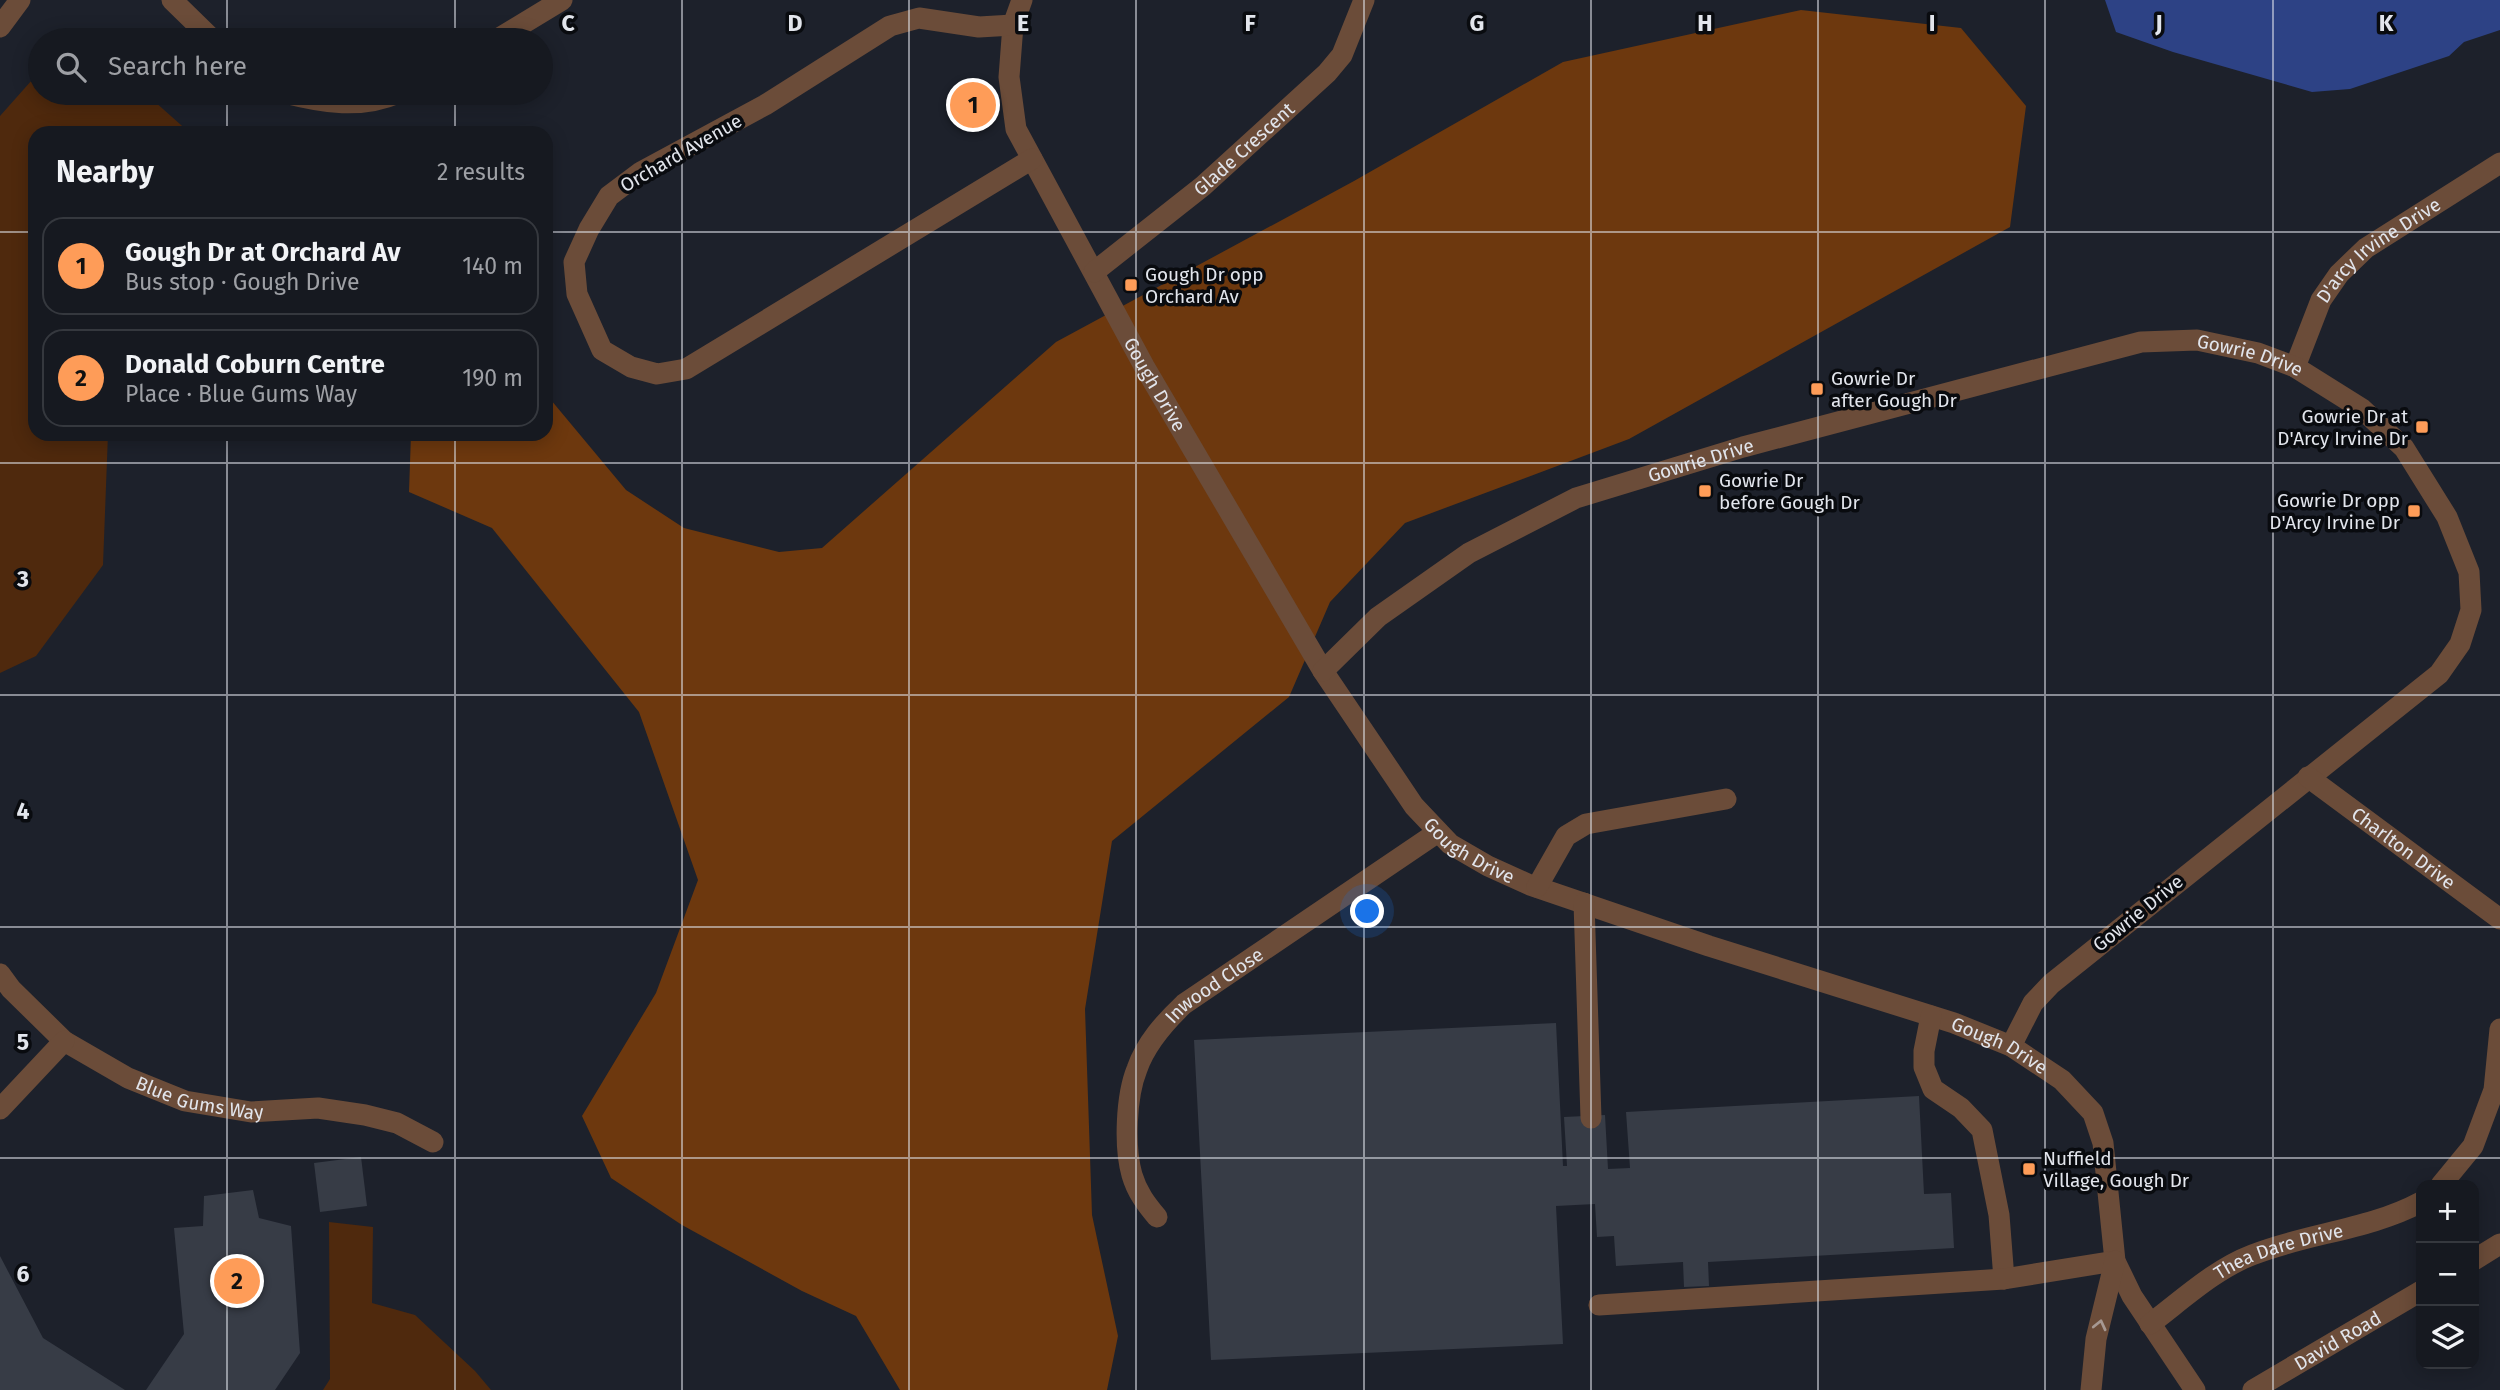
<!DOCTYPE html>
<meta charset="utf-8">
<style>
:root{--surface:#161920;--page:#1f2229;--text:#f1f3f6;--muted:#9ea0a5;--line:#35383e;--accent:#fe9c58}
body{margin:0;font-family:"Fira Sans",sans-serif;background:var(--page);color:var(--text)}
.controls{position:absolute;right:21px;bottom:21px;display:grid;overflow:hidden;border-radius:14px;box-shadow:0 4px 18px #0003}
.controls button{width:63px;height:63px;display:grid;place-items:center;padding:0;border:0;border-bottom:2px solid var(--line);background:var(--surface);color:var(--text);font:35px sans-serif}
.you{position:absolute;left:1368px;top:912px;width:24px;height:24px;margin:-18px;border:5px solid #fff;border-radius:50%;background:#1a73e8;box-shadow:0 0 0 10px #1a73e833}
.badge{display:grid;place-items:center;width:46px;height:46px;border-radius:50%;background:var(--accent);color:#111;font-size:23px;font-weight:700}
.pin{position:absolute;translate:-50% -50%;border:4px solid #fff;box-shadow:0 2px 7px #0006}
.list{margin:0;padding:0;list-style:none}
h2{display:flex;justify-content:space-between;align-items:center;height:91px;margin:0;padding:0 28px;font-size:30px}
h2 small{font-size:23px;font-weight:400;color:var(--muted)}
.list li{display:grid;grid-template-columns:46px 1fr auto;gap:21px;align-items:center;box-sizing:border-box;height:98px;margin:0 14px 14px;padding:0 14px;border:2px solid var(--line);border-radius:21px}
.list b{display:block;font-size:26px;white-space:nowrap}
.list p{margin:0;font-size:23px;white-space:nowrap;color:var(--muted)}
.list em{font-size:23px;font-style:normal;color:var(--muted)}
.icon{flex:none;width:38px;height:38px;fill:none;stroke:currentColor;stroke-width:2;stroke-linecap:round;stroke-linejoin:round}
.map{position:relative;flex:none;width:2500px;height:1390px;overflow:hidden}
.search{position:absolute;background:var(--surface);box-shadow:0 4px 18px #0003;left:28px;top:28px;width:525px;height:77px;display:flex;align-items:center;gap:18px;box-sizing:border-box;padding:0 24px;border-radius:38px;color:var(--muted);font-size:26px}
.panel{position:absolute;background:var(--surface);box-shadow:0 4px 18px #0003;left:28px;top:126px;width:525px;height:315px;border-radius:21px}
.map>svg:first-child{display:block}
.green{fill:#4f290d}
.forest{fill:#6d380e}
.water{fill:#2d4285}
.building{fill:#373c46}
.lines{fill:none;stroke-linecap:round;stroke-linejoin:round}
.minor{stroke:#6b4c39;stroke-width:21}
.oneway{stroke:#a69892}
.grid{fill:none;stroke:#e2e5ec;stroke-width:2;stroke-opacity:0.55}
.poi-dot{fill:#fe9c58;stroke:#090b0f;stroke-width:2.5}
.labels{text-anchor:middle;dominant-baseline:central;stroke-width:7;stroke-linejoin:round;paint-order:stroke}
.street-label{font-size:19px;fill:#e2e5ec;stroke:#090b0f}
.poi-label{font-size:19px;fill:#e2e5ec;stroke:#090b0f;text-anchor:start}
.grid-label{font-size:23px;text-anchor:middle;font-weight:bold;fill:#e2e5ec;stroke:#090b0f;stroke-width:7;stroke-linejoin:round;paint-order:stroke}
</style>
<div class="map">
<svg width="2500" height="1390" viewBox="0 0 2500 1390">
<rect width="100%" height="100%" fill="#1d212b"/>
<g class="green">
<polygon points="40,71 40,93 145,93 190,133 35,133 35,434 108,434 103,565 36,656 0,673 0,116"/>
<polygon points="329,1222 373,1227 372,1303 415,1315 475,1371 491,1390 323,1390 330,1379"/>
</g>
<polygon class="forest" points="1801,10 1961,28 2026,106 2010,227 1629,439 1405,523 1330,602 1289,697 1112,841 1085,1009 1092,1215 1118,1336 1107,1390 900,1390 856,1316 802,1291 682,1225 611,1178 582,1116 656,993 698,880 639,712 492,528 409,492 411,434 546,434 546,394 626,490 684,528 779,552 822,548 1056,342 1354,181 1563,62"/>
<polygon class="water" points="2105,0 2500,0 2500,30 2464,42 2449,56 2350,89 2312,92 2173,52 2116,32"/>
<g class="building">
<polygon points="1556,1023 1563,1166 1567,1166 1564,1117 1605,1115 1608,1169 1630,1168 1626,1112 1919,1096 1924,1194 1951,1193 1954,1248 1708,1262 1709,1286 1684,1287 1683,1262 1616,1266 1614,1236 1597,1237 1595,1204 1556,1206 1563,1344 1211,1360 1194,1040"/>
<polygon points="361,1157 367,1206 320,1212 314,1163"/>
<polygon points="253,1190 259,1218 291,1226 300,1353 275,1390 146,1390 184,1334 174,1228 203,1226 204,1196"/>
<polygon points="0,1256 43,1338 125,1390 0,1390"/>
</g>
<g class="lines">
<g class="minor">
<polyline points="172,0 213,40"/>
<path id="s1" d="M1022,0L1013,25L1009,77L1016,129L1144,366L1323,671L1414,806L1450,844L1488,866L1530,885L1709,946L1954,1023L2011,1046L2062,1080L2093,1113L2103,1143L2115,1261L2132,1296L2195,1390"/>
<polyline points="1013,25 979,27 919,18 890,26 765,105 641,172 609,196 589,229 574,262 577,294 602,350 631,367 657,374 686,369 1032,159"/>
<polyline points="0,27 20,0"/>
<polyline points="496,40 562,0"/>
<path d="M285,93C324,103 361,109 398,93"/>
<path id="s2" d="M1094,272L1203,186L1327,73L1342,55L1364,0"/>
<path id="s3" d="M2295,367L2321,300L2339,274L2366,248L2500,163"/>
<path id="s4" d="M1323,671L1378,617L1469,553L1576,498L1743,447L2141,342L2197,340L2258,353L2295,367L2362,409L2404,448L2447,517L2469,572L2471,610L2460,644L2439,674L2051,984L2033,1003L2011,1046"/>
<path id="s5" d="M2308,777L2500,919"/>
<polyline points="1537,887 1566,836 1586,824 1726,799"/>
<polyline points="1584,903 1591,1118"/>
<path id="s6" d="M0,974L11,989L64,1041L128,1078L185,1101L251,1112L318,1108L365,1115L397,1123L433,1142"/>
<polyline points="1931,1016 1924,1051 1924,1067 1933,1089 1961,1108 1982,1130 1999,1215 2004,1279"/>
<polyline points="0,1109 64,1041"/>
<polyline points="2441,1185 2473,1146 2494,1090 2500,1029"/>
<path id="s7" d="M1157,1217C1146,1204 1137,1192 1132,1175C1124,1147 1126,1096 1137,1069C1146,1043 1165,1022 1184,1004L1438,832"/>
<polyline points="2474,1260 2500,1244"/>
<polyline points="1599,1305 2004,1279 2115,1261"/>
<path id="s8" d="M2150,1324C2182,1300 2215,1269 2252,1255C2307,1233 2369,1230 2421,1202"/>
<polyline points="2091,1390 2096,1339 2115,1261"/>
<path id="s9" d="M2253,1390L2421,1291"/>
</g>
</g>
<defs><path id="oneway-chevron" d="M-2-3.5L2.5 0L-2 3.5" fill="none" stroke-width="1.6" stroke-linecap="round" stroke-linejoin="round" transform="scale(1.75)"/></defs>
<use class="oneway" href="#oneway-chevron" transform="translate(2100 1325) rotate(-77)"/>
<path class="grid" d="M227,0V40M455,0V40M682,0V1390M909,0V1390M1136,0V1390M1364,0V1390M1591,0V1390M1818,0V1390M2045,0V1390M2273,0V1390M227,93V133M455,93V133M0,232H35M546,232H2500M227,434V1390M455,434V1390M0,463H2500M0,695H2500M0,927H2500M0,1158H2500"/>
<g class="poi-dot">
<rect x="1124" y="278" width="14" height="14" rx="3.5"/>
<rect x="1810" y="382" width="14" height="14" rx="3.5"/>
<rect x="2415" y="420" width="14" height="14" rx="3.5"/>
<rect x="1698" y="484" width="14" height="14" rx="3.5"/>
<rect x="2407" y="504" width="14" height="14" rx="3.5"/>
<rect x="2022" y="1162" width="14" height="14" rx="3.5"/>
</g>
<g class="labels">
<g class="street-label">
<text stroke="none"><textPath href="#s2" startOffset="194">Glade Crescent</textPath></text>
<text transform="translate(681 153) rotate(-30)">Orchard Avenue</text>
<text stroke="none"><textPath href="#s3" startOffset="149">D'arcy Irvine Drive</textPath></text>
<text stroke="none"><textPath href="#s4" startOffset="1006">Gowrie Drive</textPath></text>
<text stroke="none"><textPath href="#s1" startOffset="422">Gough Drive</textPath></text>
<text stroke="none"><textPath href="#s4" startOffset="439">Gowrie Drive</textPath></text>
<text stroke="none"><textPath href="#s1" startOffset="989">Gough Drive</textPath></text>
<text stroke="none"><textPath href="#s5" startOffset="119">Charlton Drive</textPath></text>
<text transform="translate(2138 913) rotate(-39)">Gowrie Drive</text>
<text stroke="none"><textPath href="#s7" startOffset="273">Inwood Close</textPath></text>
<text stroke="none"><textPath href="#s1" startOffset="1556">Gough Drive</textPath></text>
<text stroke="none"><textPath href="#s6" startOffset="242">Blue Gums Way</textPath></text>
<text stroke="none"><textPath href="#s8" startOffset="150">Thea Dare Drive</textPath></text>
<text stroke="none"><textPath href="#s9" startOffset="98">David Road</textPath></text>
</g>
<g class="poi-label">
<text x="1145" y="274">Gough Dr opp<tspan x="1145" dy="22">Orchard Av</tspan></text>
<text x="1831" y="378">Gowrie Dr<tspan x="1831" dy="22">after Gough Dr</tspan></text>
<text x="2408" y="416" text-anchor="end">Gowrie Dr at<tspan x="2408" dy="22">D'Arcy Irvine Dr</tspan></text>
<text x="1719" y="480">Gowrie Dr<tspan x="1719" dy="22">before Gough Dr</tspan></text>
<text x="2400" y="500" text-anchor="end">Gowrie Dr opp<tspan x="2400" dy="22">D'Arcy Irvine Dr</tspan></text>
<text x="2043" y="1158">Nuffield<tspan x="2043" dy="22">Village, Gough Dr</tspan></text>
</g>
</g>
<g class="grid-label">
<text x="568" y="31">C</text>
<text x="795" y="31">D</text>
<text x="1023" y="31">E</text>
<text x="1250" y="31">F</text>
<text x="1477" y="31">G</text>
<text x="1705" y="31">H</text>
<text x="1932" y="31">I</text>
<text x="2159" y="31">J</text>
<text x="2386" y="31">K</text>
<text x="23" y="587">3</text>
<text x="23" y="819">4</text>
<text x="23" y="1050">5</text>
<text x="23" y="1282">6</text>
</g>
</svg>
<div class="controls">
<button>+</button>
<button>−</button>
<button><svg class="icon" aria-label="layers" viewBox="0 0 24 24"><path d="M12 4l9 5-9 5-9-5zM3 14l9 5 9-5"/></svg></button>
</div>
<div class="you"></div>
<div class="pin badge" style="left:973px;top:105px">1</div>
<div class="pin badge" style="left:237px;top:1281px">2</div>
<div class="search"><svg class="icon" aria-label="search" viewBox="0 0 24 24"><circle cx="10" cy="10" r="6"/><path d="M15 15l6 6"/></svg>Search here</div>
<section class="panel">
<h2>Nearby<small>2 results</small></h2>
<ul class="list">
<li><span class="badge">1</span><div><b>Gough Dr at Orchard Av</b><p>Bus stop · Gough Drive</p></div><em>140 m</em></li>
<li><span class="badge">2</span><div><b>Donald Coburn Centre</b><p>Place · Blue Gums Way</p></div><em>190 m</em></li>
</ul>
</section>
</div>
